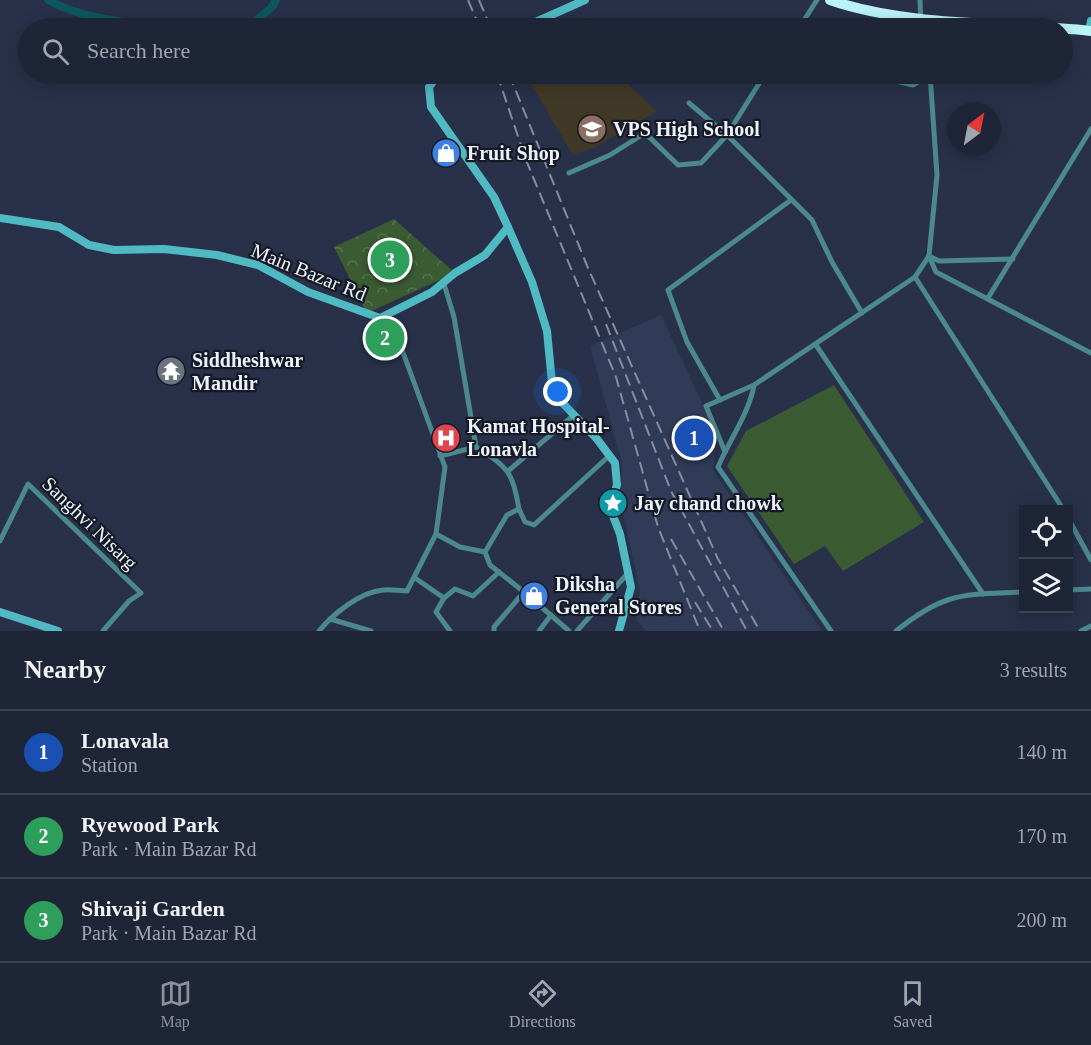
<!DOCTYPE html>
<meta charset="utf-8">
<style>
:root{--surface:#1e2537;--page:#262d3f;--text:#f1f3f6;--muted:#a1a5ad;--line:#3c4252;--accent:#8c9099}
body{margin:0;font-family:"Times New Roman",serif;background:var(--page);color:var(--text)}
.controls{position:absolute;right:18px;bottom:18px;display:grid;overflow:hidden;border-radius:0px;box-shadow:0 3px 15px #0003}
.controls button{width:54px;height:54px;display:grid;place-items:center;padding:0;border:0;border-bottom:2px solid var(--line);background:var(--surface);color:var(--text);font:30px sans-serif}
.compass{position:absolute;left:947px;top:102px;width:54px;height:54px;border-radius:50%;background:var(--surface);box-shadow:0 3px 15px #0003;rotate:32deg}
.you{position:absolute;left:558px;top:392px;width:21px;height:21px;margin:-15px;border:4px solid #fff;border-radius:50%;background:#1a73e8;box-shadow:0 0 0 9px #1a73e833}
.badge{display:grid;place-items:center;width:39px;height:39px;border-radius:50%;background:var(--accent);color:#fff;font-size:20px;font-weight:700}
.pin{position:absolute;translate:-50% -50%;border:3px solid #fff;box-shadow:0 2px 6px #0006}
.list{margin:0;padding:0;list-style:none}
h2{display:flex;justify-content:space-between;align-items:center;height:78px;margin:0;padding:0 24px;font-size:26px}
h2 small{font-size:20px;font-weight:400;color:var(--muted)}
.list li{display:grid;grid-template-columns:39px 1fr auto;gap:18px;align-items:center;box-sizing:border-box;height:84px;padding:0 24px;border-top:2px solid var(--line)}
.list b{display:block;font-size:22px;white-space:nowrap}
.list p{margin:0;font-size:20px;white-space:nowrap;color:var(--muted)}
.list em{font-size:20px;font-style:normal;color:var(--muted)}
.icon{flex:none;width:33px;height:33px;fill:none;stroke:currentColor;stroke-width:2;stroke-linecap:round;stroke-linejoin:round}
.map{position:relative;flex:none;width:1091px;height:631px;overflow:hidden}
.search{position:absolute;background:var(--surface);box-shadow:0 3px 15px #0003;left:18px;right:18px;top:18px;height:66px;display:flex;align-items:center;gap:15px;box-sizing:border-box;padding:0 21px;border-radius:33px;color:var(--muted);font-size:22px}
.sheet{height:330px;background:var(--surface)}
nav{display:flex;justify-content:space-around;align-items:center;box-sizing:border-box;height:84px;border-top:2px solid var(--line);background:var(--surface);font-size:16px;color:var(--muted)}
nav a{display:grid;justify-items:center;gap:3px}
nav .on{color:var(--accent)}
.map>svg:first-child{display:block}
.built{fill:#303b58}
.education{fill:#403927}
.grass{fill:#3b5b33}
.forest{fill:url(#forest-crowns)}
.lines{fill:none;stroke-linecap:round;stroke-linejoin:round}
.canal{stroke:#0e575f;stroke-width:8}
.street{stroke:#4b898e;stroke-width:5}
.secondary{stroke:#50bac3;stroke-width:8}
.highway{stroke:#baf3f8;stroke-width:10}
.rail{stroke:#868da0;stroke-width:2;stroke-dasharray:12 6;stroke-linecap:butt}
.labels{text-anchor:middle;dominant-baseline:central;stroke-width:4.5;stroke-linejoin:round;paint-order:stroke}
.poi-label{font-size:20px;font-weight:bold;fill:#edf2ff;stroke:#151924;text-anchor:start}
.street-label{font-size:20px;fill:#edf2ff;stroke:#151924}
</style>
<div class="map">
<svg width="1091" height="631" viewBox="0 0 1091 631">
<defs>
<pattern id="forest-crowns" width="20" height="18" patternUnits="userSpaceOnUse" patternTransform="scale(1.5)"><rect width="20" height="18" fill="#3b5b33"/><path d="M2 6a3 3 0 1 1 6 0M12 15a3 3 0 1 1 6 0" fill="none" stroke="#587352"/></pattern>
</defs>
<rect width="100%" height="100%" fill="#283149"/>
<polygon class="built" points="661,315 717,435 713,470 822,631 646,631 636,619 640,592 620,498 622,463 590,346"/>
<g class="education">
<polygon points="588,17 601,28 565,28"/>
<polygon points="525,74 617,74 657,111 596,147 573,155"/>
</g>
<polygon class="grass" points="834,385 924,522 843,571 825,546 794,564 727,466 746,431"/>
<polygon class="forest" points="394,219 455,273 367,313 334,247"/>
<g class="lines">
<g class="canal">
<path d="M48,0C87,21 125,21 168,28"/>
<polyline points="247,28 272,7 276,0"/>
</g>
<g class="street">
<polyline points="920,0 921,28"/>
<polyline points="799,28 817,0"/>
<polyline points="765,74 727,135 812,220 832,262 862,313"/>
<polyline points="865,74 913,85 930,75"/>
<polyline points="569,173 610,155 645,133 678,165 701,163 727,135 689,103"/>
<polyline points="929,256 936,272 1091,353"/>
<polyline points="929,256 939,261 1013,259"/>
<polyline points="915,277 1063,509"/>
<polyline points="444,284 454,317 476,447"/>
<polyline points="988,298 1091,129"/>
<polyline points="816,345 983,594"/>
<polyline points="720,400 687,342 668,290 791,200"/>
<polyline points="725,452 706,406 754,385"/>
<polyline points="508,471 574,415"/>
<polyline points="519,509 525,522 534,525 610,455"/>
<polyline points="1068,518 1091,560"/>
<path d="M436,534L460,547L485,552L507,515L519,509C512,471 509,468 476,447L440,456"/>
<polyline points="0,541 28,484 141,593 129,601 103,631"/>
<polyline points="485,552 490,565 524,592"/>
<polyline points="415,578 444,598 436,612 450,631"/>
<polyline points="1068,590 1091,589"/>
<polyline points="444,598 455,589 473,596 499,572"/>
<polyline points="330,619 371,631"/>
<path d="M319,631C333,614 360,592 383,590C391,589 399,591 407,591L436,534L445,467L397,336L380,318"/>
<polyline points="494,631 494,627 524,592 569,631"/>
<polyline points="539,631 551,615"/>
<polyline points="577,631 627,574"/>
<path d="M831,631L718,467C729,441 750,411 754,385L915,277L929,256L937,175L930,74"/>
<path d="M896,631C946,591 963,595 1024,592"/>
<polyline points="1081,631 1091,626"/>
</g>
<g class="secondary">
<polyline points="522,28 585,0"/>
<polyline points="1089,31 1091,21"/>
<polyline points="0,218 59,227 89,245 114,250 164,249 217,255 258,265 308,292 380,318 432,292 455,273 485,255 508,227 494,197 431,107 429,87 439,74"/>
<polyline points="508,227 532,282 547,331 553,393 597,439 615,463 617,485 610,508 620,534 631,587 619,631"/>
<polyline points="0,612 58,631"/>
</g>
<path class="highway" d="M830,0C907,27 1009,22 1091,31"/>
<g class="rail">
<polyline points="468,0 480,28"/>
<polyline points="479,0 491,28"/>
<polyline points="497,74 526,160 616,377 658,527 700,631"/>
<polyline points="509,74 588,268 718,559 760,631"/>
<polyline points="606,324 671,491 747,631"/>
<polyline points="671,539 724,631"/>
<polyline points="695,602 713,631"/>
</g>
</g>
<defs>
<g id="school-disc" transform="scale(1.5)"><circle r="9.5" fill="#8d6e63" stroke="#151924"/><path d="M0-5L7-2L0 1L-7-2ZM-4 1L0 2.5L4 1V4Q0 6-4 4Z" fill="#fff"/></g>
<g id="shop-disc" transform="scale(1.5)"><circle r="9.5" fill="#3f7fe0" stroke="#151924"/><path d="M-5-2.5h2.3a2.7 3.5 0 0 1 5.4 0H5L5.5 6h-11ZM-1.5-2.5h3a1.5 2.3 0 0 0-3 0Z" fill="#fff"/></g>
<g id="temple-disc" transform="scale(1.5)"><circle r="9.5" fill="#6b7280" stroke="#151924"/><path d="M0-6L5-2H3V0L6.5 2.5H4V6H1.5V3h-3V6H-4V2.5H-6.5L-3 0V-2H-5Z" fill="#fff"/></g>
<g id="hospital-disc" transform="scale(1.5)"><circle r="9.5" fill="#e0444e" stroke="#151924"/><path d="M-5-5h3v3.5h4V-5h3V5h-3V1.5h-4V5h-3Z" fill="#fff"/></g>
<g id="sight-disc" transform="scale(1.5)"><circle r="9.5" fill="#0f9aa8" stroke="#151924"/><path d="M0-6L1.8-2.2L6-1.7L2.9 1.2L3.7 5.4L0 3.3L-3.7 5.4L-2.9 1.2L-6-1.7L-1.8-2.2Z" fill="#fff"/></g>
</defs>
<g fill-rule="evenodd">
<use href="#school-disc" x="592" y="129"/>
<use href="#shop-disc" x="446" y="153"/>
<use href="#temple-disc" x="171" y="371"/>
<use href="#hospital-disc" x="446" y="438"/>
<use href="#sight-disc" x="613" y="503"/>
<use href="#shop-disc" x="534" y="596"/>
</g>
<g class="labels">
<g class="poi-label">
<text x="613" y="129">VPS High School</text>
<text x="467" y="153">Fruit Shop</text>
<text x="192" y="360">Siddheshwar<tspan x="192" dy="23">Mandir</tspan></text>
<text x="467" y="426">Kamat Hospital-<tspan x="467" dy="23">Lonavla</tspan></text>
<text x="634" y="503">Jay chand chowk</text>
<text x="555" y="584">Diksha<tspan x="555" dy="23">General Stores</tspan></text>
</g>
<g class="street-label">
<text transform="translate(309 272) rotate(22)">Main Bazar Rd</text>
<text transform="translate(90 523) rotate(44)">Sanghvi Nisarg</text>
</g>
</g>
</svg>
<div class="controls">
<button><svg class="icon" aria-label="locate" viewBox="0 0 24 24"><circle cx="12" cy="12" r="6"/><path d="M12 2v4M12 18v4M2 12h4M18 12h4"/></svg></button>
<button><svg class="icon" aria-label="layers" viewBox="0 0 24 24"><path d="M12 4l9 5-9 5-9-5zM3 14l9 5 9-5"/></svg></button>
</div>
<svg class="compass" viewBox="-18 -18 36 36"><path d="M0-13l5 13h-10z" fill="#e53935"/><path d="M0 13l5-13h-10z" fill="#a1a5ad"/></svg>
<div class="you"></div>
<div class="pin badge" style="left:694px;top:438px;background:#1a4fb4">1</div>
<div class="pin badge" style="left:385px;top:338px;background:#2e9e5b">2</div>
<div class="pin badge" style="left:390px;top:260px;background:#2e9e5b">3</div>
<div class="search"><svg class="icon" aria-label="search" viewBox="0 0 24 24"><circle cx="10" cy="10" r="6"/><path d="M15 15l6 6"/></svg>Search here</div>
</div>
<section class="sheet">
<h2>Nearby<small>3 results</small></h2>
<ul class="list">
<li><span class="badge" style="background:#1a4fb4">1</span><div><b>Lonavala</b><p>Station</p></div><em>140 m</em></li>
<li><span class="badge" style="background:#2e9e5b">2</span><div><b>Ryewood Park</b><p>Park · Main Bazar Rd</p></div><em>170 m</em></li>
<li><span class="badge" style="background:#2e9e5b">3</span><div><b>Shivaji Garden</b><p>Park · Main Bazar Rd</p></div><em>200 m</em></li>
</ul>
</section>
<nav>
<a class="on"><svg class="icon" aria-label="map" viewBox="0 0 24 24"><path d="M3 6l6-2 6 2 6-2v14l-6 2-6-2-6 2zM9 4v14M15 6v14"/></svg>Map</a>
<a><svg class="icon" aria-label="directions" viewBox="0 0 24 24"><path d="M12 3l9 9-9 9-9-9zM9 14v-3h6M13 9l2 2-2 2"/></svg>Directions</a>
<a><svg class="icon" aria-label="saved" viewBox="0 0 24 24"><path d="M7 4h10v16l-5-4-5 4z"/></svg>Saved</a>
</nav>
